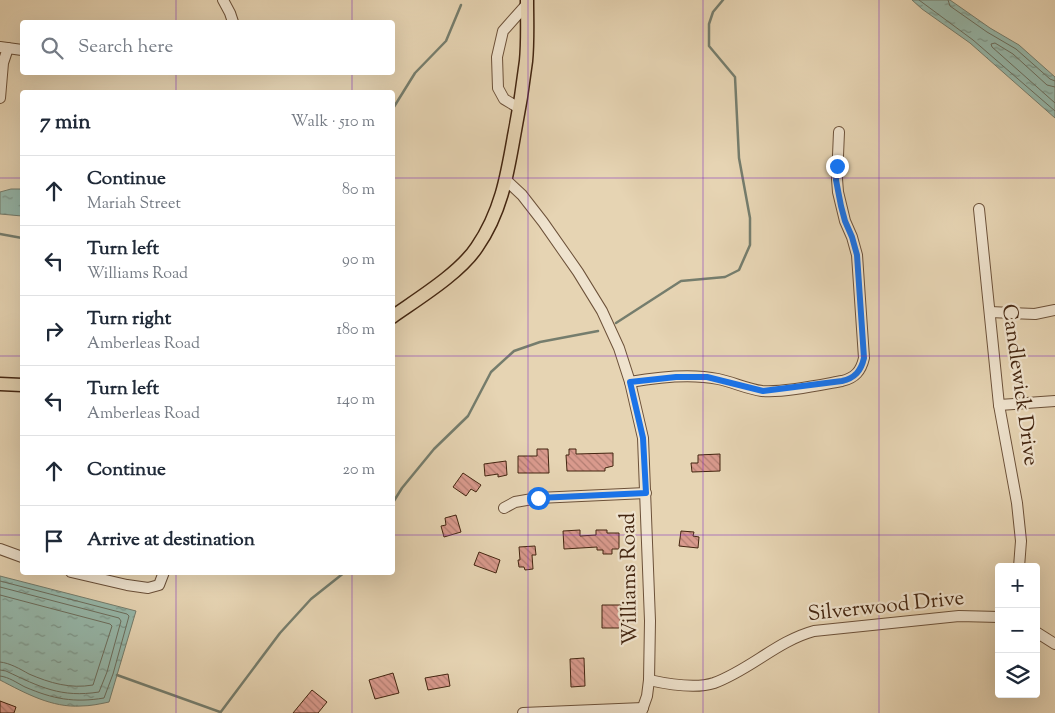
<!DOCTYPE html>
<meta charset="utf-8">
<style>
:root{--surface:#fff;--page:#f2f2f3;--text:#1f2937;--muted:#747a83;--line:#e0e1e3}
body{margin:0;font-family:"Sorts Mill Goudy",serif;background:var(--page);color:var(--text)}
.controls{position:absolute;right:15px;bottom:15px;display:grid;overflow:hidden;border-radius:5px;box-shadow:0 5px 20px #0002}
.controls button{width:45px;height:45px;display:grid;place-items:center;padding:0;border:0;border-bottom:1px solid var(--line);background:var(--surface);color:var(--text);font:25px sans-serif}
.stop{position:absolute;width:15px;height:15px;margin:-11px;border:4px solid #1a73e8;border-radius:50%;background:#fff}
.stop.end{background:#1a73e8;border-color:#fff;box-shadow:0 1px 5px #0008}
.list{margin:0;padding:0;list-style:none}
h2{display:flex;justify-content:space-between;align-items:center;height:65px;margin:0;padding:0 20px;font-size:21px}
h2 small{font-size:16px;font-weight:400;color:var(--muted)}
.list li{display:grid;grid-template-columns:32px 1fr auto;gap:15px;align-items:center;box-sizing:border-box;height:70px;padding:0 20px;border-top:1px solid var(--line)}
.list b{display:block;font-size:19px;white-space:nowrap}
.list p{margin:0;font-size:16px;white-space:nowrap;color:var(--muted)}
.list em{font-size:16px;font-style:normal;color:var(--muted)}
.icon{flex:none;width:28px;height:28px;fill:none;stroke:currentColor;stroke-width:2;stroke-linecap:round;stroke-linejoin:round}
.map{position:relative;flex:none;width:1055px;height:713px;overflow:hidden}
.search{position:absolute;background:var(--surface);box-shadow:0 5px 20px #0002;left:20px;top:20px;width:375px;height:55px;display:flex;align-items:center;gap:12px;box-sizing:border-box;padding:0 18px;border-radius:5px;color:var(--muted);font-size:19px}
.panel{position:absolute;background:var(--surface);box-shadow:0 5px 20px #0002;left:20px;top:90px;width:375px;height:485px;border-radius:5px}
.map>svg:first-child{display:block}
.water{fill:url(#water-ripples);stroke:#757d6d}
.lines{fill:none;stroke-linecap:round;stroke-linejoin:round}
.shore{stroke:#6c6e5e;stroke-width:1}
.stream{stroke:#757d6d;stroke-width:2.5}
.building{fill:url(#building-back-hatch);stroke:#432510}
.minor-casing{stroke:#6c5139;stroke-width:12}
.major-casing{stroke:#432510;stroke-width:15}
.minor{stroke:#efe3ce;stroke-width:10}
.major{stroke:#e6d4b3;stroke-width:12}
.route{stroke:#1a73e8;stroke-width:6}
.grid{fill:none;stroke:#7b2cbf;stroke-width:1;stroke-opacity:0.55}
.labels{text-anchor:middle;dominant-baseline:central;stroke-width:4.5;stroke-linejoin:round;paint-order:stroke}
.street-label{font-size:21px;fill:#432510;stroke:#efe3ce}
</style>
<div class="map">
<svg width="1055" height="713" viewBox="0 0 1055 713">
<defs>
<pattern id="water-ripples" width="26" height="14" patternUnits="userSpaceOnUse" patternTransform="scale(1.25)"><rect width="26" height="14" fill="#96b8ab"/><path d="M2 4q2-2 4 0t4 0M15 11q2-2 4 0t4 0" fill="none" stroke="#7c958a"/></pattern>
<pattern id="building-back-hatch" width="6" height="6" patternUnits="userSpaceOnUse" patternTransform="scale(1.25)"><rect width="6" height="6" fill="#d99a8d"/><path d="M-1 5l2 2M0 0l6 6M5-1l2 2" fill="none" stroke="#b27d72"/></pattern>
</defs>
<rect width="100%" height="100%" fill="#e6d4b3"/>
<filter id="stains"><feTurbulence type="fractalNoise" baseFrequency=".004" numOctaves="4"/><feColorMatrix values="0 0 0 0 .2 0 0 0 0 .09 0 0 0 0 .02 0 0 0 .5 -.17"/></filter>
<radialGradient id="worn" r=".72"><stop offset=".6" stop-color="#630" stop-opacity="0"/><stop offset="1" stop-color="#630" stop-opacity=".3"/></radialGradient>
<g class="water">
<polygon points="912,0 950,0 990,28 1019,45 1055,77 1055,118 970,43 922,9"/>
<polygon points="11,189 22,189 22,216 0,214 0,192"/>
<path d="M0,576L136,611L109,702C100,704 90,706 81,706C52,708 25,693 0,680Z"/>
</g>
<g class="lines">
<g class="shore">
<polyline points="919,0 973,40 1055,111"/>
<polyline points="948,0 950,6 987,32 1016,49 1050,79 1055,81"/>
<polyline points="1055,87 1047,85 1013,54 995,43 991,44 992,47 1055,103"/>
<path d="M0,581L127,614L129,616L113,674L104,698C74,703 53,699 25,687C17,683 9,677 0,676"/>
<path d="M0,587L119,618L121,621L107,672L99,692C61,698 40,687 6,671L0,670"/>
<path d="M0,595L110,624L112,626L93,685C70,689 50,683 29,674C20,669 10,663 0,662"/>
</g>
<g class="stream">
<polyline points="392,110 415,73 446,41 461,5"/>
<polyline points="0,234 22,238"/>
<polyline points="616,323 681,281 725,277 739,270 750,245 750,218 739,158 735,77 709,46 709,24 713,12 723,0"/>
<polyline points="392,504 402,488 434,449 468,416 491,372 514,351 540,342 598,331"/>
<polyline points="117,675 220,712"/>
<polyline points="220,713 280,633 311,599 345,572"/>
</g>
</g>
<g class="building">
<polygon points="537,449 548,449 549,473 518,473 518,456 537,456"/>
<polygon points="569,449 576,449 576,454 613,453 613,466 605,468 605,471 567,471 566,455 569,455"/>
<polygon points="720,454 720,471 692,472 691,463 698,463 698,455"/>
<polygon points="506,461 507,475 498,477 498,474 485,476 484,464"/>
<polygon points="463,473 481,485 476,492 471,489 466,496 453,487"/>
<polygon points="456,515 461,532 444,537 441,526 446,525 445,518"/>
<polygon points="580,530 580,536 596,535 596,530 607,530 607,533 619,533 619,549 612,549 612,554 603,554 603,550 597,550 597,547 564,549 563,531"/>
<polygon points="681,531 694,532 693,536 699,537 698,548 679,546"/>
<polygon points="535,546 536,555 532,555 533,569 525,570 524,567 519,567 518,560 520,560 519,547"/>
<polygon points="479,552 500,560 496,573 474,565"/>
<polygon points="602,605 621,605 620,628 602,628"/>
<polygon points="584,658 585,686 571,687 570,659"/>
<polygon points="393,673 399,693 375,699 369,680"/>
<polygon points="448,674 450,686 428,690 425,678"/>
<polygon points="312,690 327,702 318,713 293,713"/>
<polygon points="0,701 16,707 14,713 0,713"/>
</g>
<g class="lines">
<g class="minor-casing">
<g id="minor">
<polyline points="223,0 230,13 233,22"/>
<polyline points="0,47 22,50"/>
<polyline points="0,98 3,63 8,48"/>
<polyline points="519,108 504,99 498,88 497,57 503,31 527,4"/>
<polyline points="507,181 522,195 543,222 578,272 602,311 619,348 630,382 643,438 650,621 649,680 647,696 641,713"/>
<polyline points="979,209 999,405 1017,503 1021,541 1019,567"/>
<polyline points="990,312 1035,314 1055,310"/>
<path d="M630,382C658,377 690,373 718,379C733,382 747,389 762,391C783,393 820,385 842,381C855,378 861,371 864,358L857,255L852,237L845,221L838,192L837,179L839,132"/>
<polyline points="999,405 1055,401"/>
<polyline points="504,508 515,502 538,498 646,493"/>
<polyline points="0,549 22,557"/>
<polyline points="71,572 127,585 148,588 159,585 164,572"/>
<polyline points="1036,632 1055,644"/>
<path d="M649,680C667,684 696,689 714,683C750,670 777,641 814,631L959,616L999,617"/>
<polyline points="523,713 643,708"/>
</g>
</g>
<g class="major-casing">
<g id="major">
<path d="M392,317C419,298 460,273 477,247C501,212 507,176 514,136C519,111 523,86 526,61C528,41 527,20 527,0"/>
<polyline points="0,384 22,385"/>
</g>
</g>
<use href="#minor" class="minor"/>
<use href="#major" class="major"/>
</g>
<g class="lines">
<path class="route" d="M538,498L646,493L643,438L630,382L676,377H707L763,391L842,381C855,378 861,371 864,358L857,255L852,237L845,221L841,206L836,180L837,166"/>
</g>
<path class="grid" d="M176,0V22M352,0V22M528,0V713M703,0V713M879,0V713M176,72V92M352,72V92M0,178H22M392,178H1055M0,356H22M392,356H1055M0,535H22M392,535H1055M176,572V713M352,572V713"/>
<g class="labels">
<g class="street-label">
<text transform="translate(1019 385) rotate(82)">Candlewick Drive</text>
<text transform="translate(630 579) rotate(-91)">Williams Road</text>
<text transform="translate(886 607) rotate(-6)">Silverwood Drive</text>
</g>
</g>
<rect width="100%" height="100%" filter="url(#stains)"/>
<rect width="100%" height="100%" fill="url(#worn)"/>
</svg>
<div class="controls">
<button>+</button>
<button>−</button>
<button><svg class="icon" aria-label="layers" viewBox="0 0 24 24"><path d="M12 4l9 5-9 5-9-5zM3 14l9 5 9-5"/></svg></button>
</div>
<div class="stop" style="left:538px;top:498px"></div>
<div class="stop end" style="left:837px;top:166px"></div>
<div class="search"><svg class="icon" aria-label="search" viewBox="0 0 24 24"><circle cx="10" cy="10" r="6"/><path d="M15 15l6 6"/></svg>Search here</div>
<section class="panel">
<h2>7 min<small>Walk · 510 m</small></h2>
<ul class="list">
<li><svg class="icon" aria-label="ahead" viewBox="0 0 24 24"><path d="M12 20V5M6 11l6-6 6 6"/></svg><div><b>Continue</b><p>Mariah Street</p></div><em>80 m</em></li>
<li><svg class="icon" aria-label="left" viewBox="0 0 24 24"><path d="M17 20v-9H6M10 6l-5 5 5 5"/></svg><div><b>Turn left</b><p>Williams Road</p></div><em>90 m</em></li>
<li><svg class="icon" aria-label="right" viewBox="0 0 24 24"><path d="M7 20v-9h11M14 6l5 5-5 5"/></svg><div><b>Turn right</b><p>Amberleas Road</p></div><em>180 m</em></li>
<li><svg class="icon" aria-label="left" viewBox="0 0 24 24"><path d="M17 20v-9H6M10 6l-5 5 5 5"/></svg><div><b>Turn left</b><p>Amberleas Road</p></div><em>140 m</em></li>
<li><svg class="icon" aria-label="ahead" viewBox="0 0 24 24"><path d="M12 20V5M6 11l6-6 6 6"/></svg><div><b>Continue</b></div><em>20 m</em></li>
<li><svg class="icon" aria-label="arrive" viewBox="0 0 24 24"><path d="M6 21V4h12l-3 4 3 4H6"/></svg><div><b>Arrive at destination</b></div></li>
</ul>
</section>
</div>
